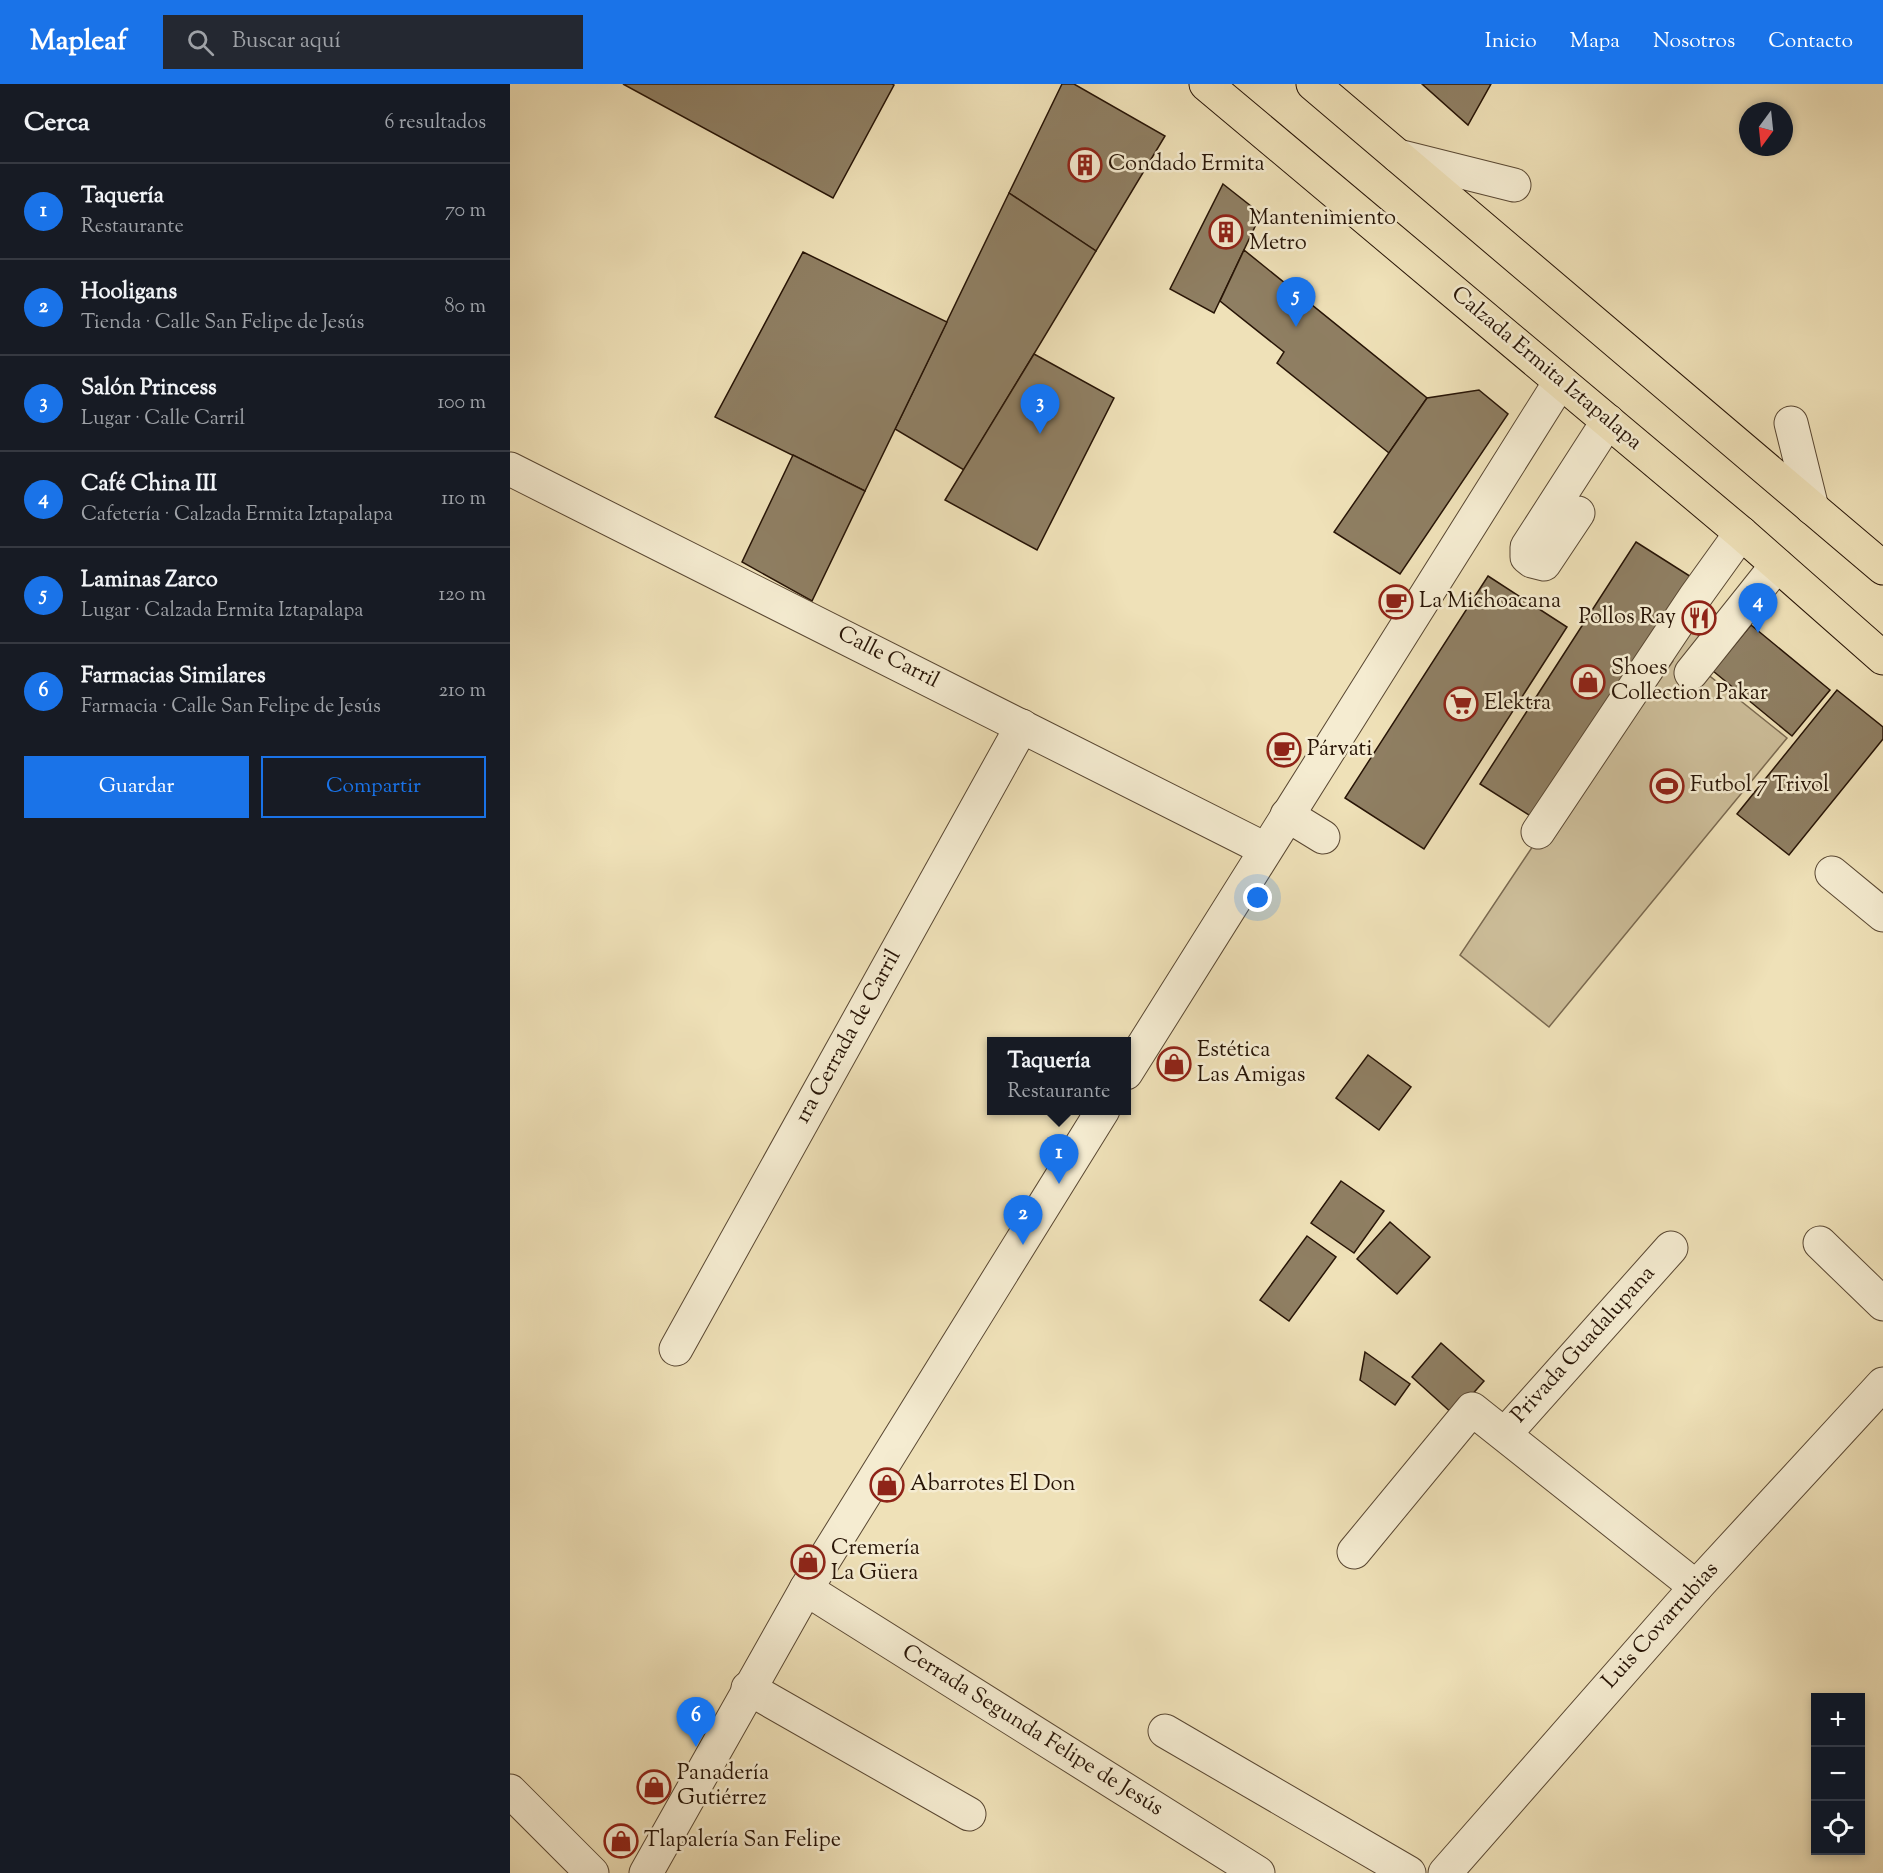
<!DOCTYPE html>
<html lang="es">
<meta charset="utf-8">
<style>
:root{--surface:#171b24;--page:#242831;--text:#f1f3f6;--muted:#9ea1a6;--line:#363941;--accent:#1a73e8}
body{margin:0;font-family:"Sorts Mill Goudy",serif;background:var(--page);color:var(--text)}
.controls{position:absolute;right:18px;bottom:18px;display:grid;overflow:hidden;border-radius:0px;box-shadow:0 3px 9px #0003}
.controls button{width:54px;height:54px;display:grid;place-items:center;padding:0;border:0;border-bottom:2px solid var(--line);background:var(--surface);color:var(--text);font:30px sans-serif}
.compass{position:absolute;left:1229px;top:18px;width:54px;height:54px;border-radius:50%;background:var(--surface);box-shadow:0 3px 9px #0003;rotate:195deg}
.you{position:absolute;left:748px;top:814px;width:21px;height:21px;margin:-15px;border:4px solid #fff;border-radius:50%;background:#1a73e8;box-shadow:0 0 0 9px #1a73e833}
.badge{display:grid;place-items:center;width:39px;height:39px;border-radius:50%;background:var(--accent);color:#fff;font-size:20px;font-weight:700}
.pin{position:absolute;translate:-50% -50px;filter:drop-shadow(0 2px 3px #0008)}
.pin::after{content:'';position:absolute;top:32px;width:21px;height:18px;background:inherit;clip-path:polygon(0 0,100% 0,50% 100%)}
.popup{position:absolute;left:477px;top:953px;width:144px;height:78px;box-sizing:border-box;display:grid;place-content:center;border-radius:0px;background:var(--surface);filter:drop-shadow(0 2px 4px #0005);font-size:20px;white-space:nowrap;color:var(--muted)}
.popup b{font-size:22px;color:var(--text)}
.popup::after{content:'';position:absolute;left:50%;top:100%;margin-left:-12px;border:12px solid transparent;border-top-color:var(--surface)}
.list{margin:0;padding:0;list-style:none}
h2{display:flex;justify-content:space-between;align-items:center;height:78px;margin:0;padding:0 24px;font-size:26px}
h2 small{font-size:20px;font-weight:400;color:var(--muted)}
.list li{display:grid;grid-template-columns:39px 1fr auto;gap:18px;align-items:center;box-sizing:border-box;height:96px;padding:0 24px;border-top:2px solid var(--line)}
.list b{display:block;font-size:22px;white-space:nowrap}
.list p{margin:0;font-size:20px;white-space:nowrap;color:var(--muted)}
.list em{font-size:20px;font-style:normal;color:var(--muted)}
.actions{display:flex;gap:12px;padding:18px 24px}
.actions a{flex:1;padding:14px 0;border:2px solid var(--accent);border-radius:0px;text-align:center;font-size:21px;color:var(--accent)}
.actions .main{background:var(--accent);color:#fff}
.icon{flex:none;width:33px;height:33px;fill:none;stroke:currentColor;stroke-width:2;stroke-linecap:round;stroke-linejoin:round}
.map{position:relative;flex:none;width:1373px;height:1789px;overflow:hidden}
header{display:flex;align-items:center;gap:36px;box-sizing:border-box;height:84px;padding:0 30px;background:var(--accent);color:#fff}
header strong{font-size:28px}
nav{display:flex;gap:33px;margin-inline-start:auto;font-size:21px}
.search{width:420px;height:54px;background:var(--page);display:flex;align-items:center;gap:15px;box-sizing:border-box;padding:0 21px;border-radius:0px;color:var(--muted);font-size:22px}
main{display:flex}
aside{flex:1;background:var(--surface)}
.map>svg:first-child{display:block}
.green{fill:#cdbe9a;stroke:#7a6950;stroke-width:1.5}
.building{fill:#8f7f63;stroke:#271406;stroke-width:1.5}
.lines{fill:none;stroke-linecap:round;stroke-linejoin:round}
.minor-casing{stroke:#594732;stroke-width:35}
.major-casing{stroke:#271406;stroke-width:35}
.minor{stroke:#f5ecd1;stroke-width:33}
.major{stroke:#efe1b8;stroke-width:33}
.labels{text-anchor:middle;dominant-baseline:central;stroke-width:5;stroke-linejoin:round;paint-order:stroke}
.poi-label{font-size:22px;fill:#271406;stroke:#f5ecd1;text-anchor:start}
.street-label{font-size:22px;fill:#271406;stroke:#f5ecd1}
</style>
<header>
<strong>Mapleaf</strong>
<div class="search"><svg class="icon" aria-label="search" viewBox="0 0 24 24"><circle cx="10" cy="10" r="6"/><path d="M15 15l6 6"/></svg>Buscar aquí</div>
<nav><a>Inicio</a><a>Mapa</a><a>Nosotros</a><a>Contacto</a></nav>
</header>
<main>
<aside>
<h2>Cerca<small>6 resultados</small></h2>
<ul class="list">
<li><span class="badge">1</span><div><b>Taquería</b><p>Restaurante</p></div><em>70 m</em></li>
<li><span class="badge">2</span><div><b>Hooligans</b><p>Tienda · Calle San Felipe de Jesús</p></div><em>80 m</em></li>
<li><span class="badge">3</span><div><b>Salón Princess</b><p>Lugar · Calle Carril</p></div><em>100 m</em></li>
<li><span class="badge">4</span><div><b>Café China III</b><p>Cafetería · Calzada Ermita Iztapalapa</p></div><em>110 m</em></li>
<li><span class="badge">5</span><div><b>Laminas Zarco</b><p>Lugar · Calzada Ermita Iztapalapa</p></div><em>120 m</em></li>
<li><span class="badge">6</span><div><b>Farmacias Similares</b><p>Farmacia · Calle San Felipe de Jesús</p></div><em>210 m</em></li>
</ul>
<div class="actions"><a class="main">Guardar</a><a>Compartir</a></div>
</aside>
<div class="map">
<svg width="1373" height="1789" viewBox="0 0 1373 1789">
<rect width="100%" height="100%" fill="#efe1b8"/>
<filter id="stains"><feTurbulence type="fractalNoise" baseFrequency=".00333" numOctaves="4"/><feColorMatrix values="0 0 0 0 .2 0 0 0 0 .09 0 0 0 0 .02 0 0 0 .5 -.17"/></filter>
<radialGradient id="worn" r=".72"><stop offset=".6" stop-color="#630" stop-opacity="0"/><stop offset="1" stop-color="#630" stop-opacity=".3"/></radialGradient>
<polygon class="green" points="1170,538 1192,554 1196,589 1277,654 1039,943 950,871 1031,750 1039,754 1163,577 1151,568"/>
<g class="building">
<polygon points="113,0 382,0 384,1 323,114"/>
<polygon points="552,0 564,0 655,52 586,167 499,109"/>
<polygon points="912,0 981,0 958,41"/>
<polygon points="713,100 751,130 704,229 660,205"/>
<polygon points="499,109 586,167 454,386 385,345"/>
<polygon points="734,166 917,314 879,369 767,279 774,268 710,217"/>
<polygon points="293,168 437,238 355,407 205,333"/>
<polygon points="524,270 604,314 527,466 435,416"/>
<polygon points="969,306 998,330 890,490 824,448 917,314"/>
<polygon points="283,371 355,407 302,517 232,478"/>
<polygon points="1126,458 1186,496 1030,738 970,700"/>
<polygon points="978,492 1057,543 914,765 835,714"/>
<polygon points="1186,515 1208,531 1191,552 1170,537"/>
<polygon points="1241,541 1320,606 1282,652 1203,587"/>
<polygon points="1327,606 1373,643 1373,655 1279,771 1227,730"/>
<polygon points="858,971 901,1003 869,1046 826,1014"/>
<polygon points="831,1097 874,1127 844,1169 801,1139"/>
<polygon points="880,1138 920,1173 887,1210 847,1175"/>
<polygon points="797,1152 826,1173 779,1237 750,1216"/>
<polygon points="931,1259 974,1297 944,1331 902,1293"/>
<polygon points="855,1268 900,1300 885,1321 850,1296"/>
</g>
<g class="lines">
<g class="minor-casing">
<g id="minor">
<polyline points="888,72 1004,101"/>
<polyline points="1281,339 1302,424"/>
<polyline points="0,385 755,765"/>
<polyline points="1068,429 1034,480 1022,477 1017,473 1017,463 1098,337"/>
<polyline points="1181,589 1267,481"/>
<polyline points="777,731 813,753"/>
<polyline points="1028,748 1185,513 1231,449"/>
<polyline points="1322,789 1373,831"/>
<polyline points="616,989 1050,298"/>
<polyline points="1310,1159 1373,1220"/>
<polyline points="166,1265 512,642"/>
<polyline points="996,1349 1161,1164"/>
<polyline points="844,1468 962,1325 1186,1503"/>
<polyline points="296,1505 748,1789"/>
<polyline points="238,1604 459,1730"/>
<polyline points="655,1647 899,1789"/>
<polyline points="0,1707 82,1789"/>
<polyline points="136,1789 296,1505 593,1026"/>
<polyline points="935,1789 1186,1503 1373,1300"/>
</g>
</g>
<g class="major-casing">
<g id="major">
<polyline points="696,0 1231,449 1373,574"/>
<polyline points="803,0 1373,484"/>
</g>
</g>
<use href="#minor" class="minor"/>
<use href="#major" class="major"/>
</g>
<defs>
<g id="building-ring" transform="scale(1.725)"><circle r="9.5" fill="#f5ecd1" stroke="#8f2418" stroke-width="1.5"/><path d="M-4-6H4V6H1V3H-1V6H-4ZM-2.5-4.3h1.7v1.8h-1.7ZM.8-4.3h1.7v1.8H.8ZM-2.5-1h1.7V.8h-1.7ZM.8-1h1.7V.8H.8Z" fill="#8f2418"/></g>
<g id="cafe-ring" transform="scale(1.725)"><circle r="9.5" fill="#f5ecd1" stroke="#8f2418" stroke-width="1.5"/><path d="M-5.5-4.5H6V0H3Q3 3.5 0 3.5H-2.5Q-5.5 3.5-5.5 0ZM3-3.2v2h1.7v-2ZM-6 4.5H4V6H-6Z" fill="#8f2418"/></g>
<g id="restaurant-ring" transform="scale(1.725)"><circle r="9.5" fill="#f5ecd1" stroke="#8f2418" stroke-width="1.5"/><path d="M-5-6h1v4h1v-4h1v4h1v-4h1v5L-1.5 .5V6h-2V.5L-5-1ZM5-6V6H3V1.5H1.5Q1.5-4 5-6Z" fill="#8f2418"/></g>
<g id="shop-ring" transform="scale(1.725)"><circle r="9.5" fill="#f5ecd1" stroke="#8f2418" stroke-width="1.5"/><path d="M-5-2.5h2.3a2.7 3.5 0 0 1 5.4 0H5L5.5 6h-11ZM-1.5-2.5h3a1.5 2.3 0 0 0-3 0Z" fill="#8f2418"/></g>
<g id="supermarket-ring" transform="scale(1.725)"><circle r="9.5" fill="#f5ecd1" stroke="#8f2418" stroke-width="1.5"/><path d="M-6-5.5h2.5l.6 2H6L4.5 2H-2.5L-4.4-4H-6ZM-1.5 3.2a1.3 1.3 0 1 0 .1 0ZM3 3.2a1.3 1.3 0 1 0 .1 0Z" fill="#8f2418"/></g>
<g id="stadium-ring" transform="scale(1.725)"><circle r="9.5" fill="#f5ecd1" stroke="#8f2418" stroke-width="1.5"/><path d="M0-5a6.5 5 0 1 0 0 10a6.5 5 0 1 0 0-10ZM-3.5-1.8h7v3.6h-7Z" fill="#8f2418"/></g>
</defs>
<g fill-rule="evenodd">
<use href="#building-ring" x="575" y="81"/>
<use href="#building-ring" x="716" y="148"/>
<use href="#cafe-ring" x="886" y="518"/>
<use href="#restaurant-ring" x="1189" y="534"/>
<use href="#shop-ring" x="1078" y="598"/>
<use href="#supermarket-ring" x="951" y="620"/>
<use href="#cafe-ring" x="774" y="666"/>
<use href="#stadium-ring" x="1157" y="702"/>
<use href="#shop-ring" x="664" y="980"/>
<use href="#shop-ring" x="377" y="1401"/>
<use href="#shop-ring" x="298" y="1478"/>
<use href="#shop-ring" x="144" y="1703"/>
<use href="#shop-ring" x="111" y="1757"/>
</g>
<g class="labels">
<g class="poi-label">
<text x="598" y="81">Condado Ermita</text>
<text x="739" y="135">Mantenimiento<tspan x="739" dy="25">Metro</tspan></text>
<text x="909" y="518">La Michoacana</text>
<text x="1166" y="534" text-anchor="end">Pollos Ray</text>
<text x="1101" y="585">Shoes<tspan x="1101" dy="25">Collection Pakar</tspan></text>
<text x="974" y="620">Elektra</text>
<text x="797" y="666">Párvati</text>
<text x="1180" y="702">Futbol 7 Trivol</text>
<text x="687" y="967">Estética<tspan x="687" dy="25">Las Amigas</tspan></text>
<text x="400" y="1401">Abarrotes El Don</text>
<text x="321" y="1465">Cremería<tspan x="321" dy="25">La Güera</tspan></text>
<text x="167" y="1690">Panadería<tspan x="167" dy="25">Gutiérrez</tspan></text>
<text x="134" y="1757">Tlapalería San Felipe</text>
</g>
<g class="street-label">
<text transform="translate(1036 285) rotate(40)">Calzada Ermita Iztapalapa</text>
<text transform="translate(378 574) rotate(27)">Calle Carril</text>
<text transform="translate(339 953) rotate(-61)">1ra Cerrada de Carril</text>
<text transform="translate(1074 1261) rotate(-48)">Privada Guadalupana</text>
<text transform="translate(1151 1542) rotate(-48)">Luis Covarrubias</text>
<text transform="translate(522 1647) rotate(32)">Cerrada Segunda Felipe de Jesús</text>
</g>
</g>
<rect width="100%" height="100%" filter="url(#stains)"/>
<rect width="100%" height="100%" fill="url(#worn)"/>
</svg>
<div class="controls">
<button>+</button>
<button>−</button>
<button><svg class="icon" aria-label="locate" viewBox="0 0 24 24"><circle cx="12" cy="12" r="6"/><path d="M12 2v4M12 18v4M2 12h4M18 12h4"/></svg></button>
</div>
<svg class="compass" viewBox="-18 -18 36 36"><path d="M0-13l5 13h-10z" fill="#e53935"/><path d="M0 13l5-13h-10z" fill="#9ea1a6"/></svg>
<div class="you"></div>
<div class="pin badge" style="left:549px;top:1100px">1</div>
<div class="popup"><b>Taquería</b>Restaurante</div>
<div class="pin badge" style="left:513px;top:1161px">2</div>
<div class="pin badge" style="left:530px;top:350px">3</div>
<div class="pin badge" style="left:1248px;top:549px">4</div>
<div class="pin badge" style="left:786px;top:243px">5</div>
<div class="pin badge" style="left:186px;top:1663px">6</div>
</div>
</main>
